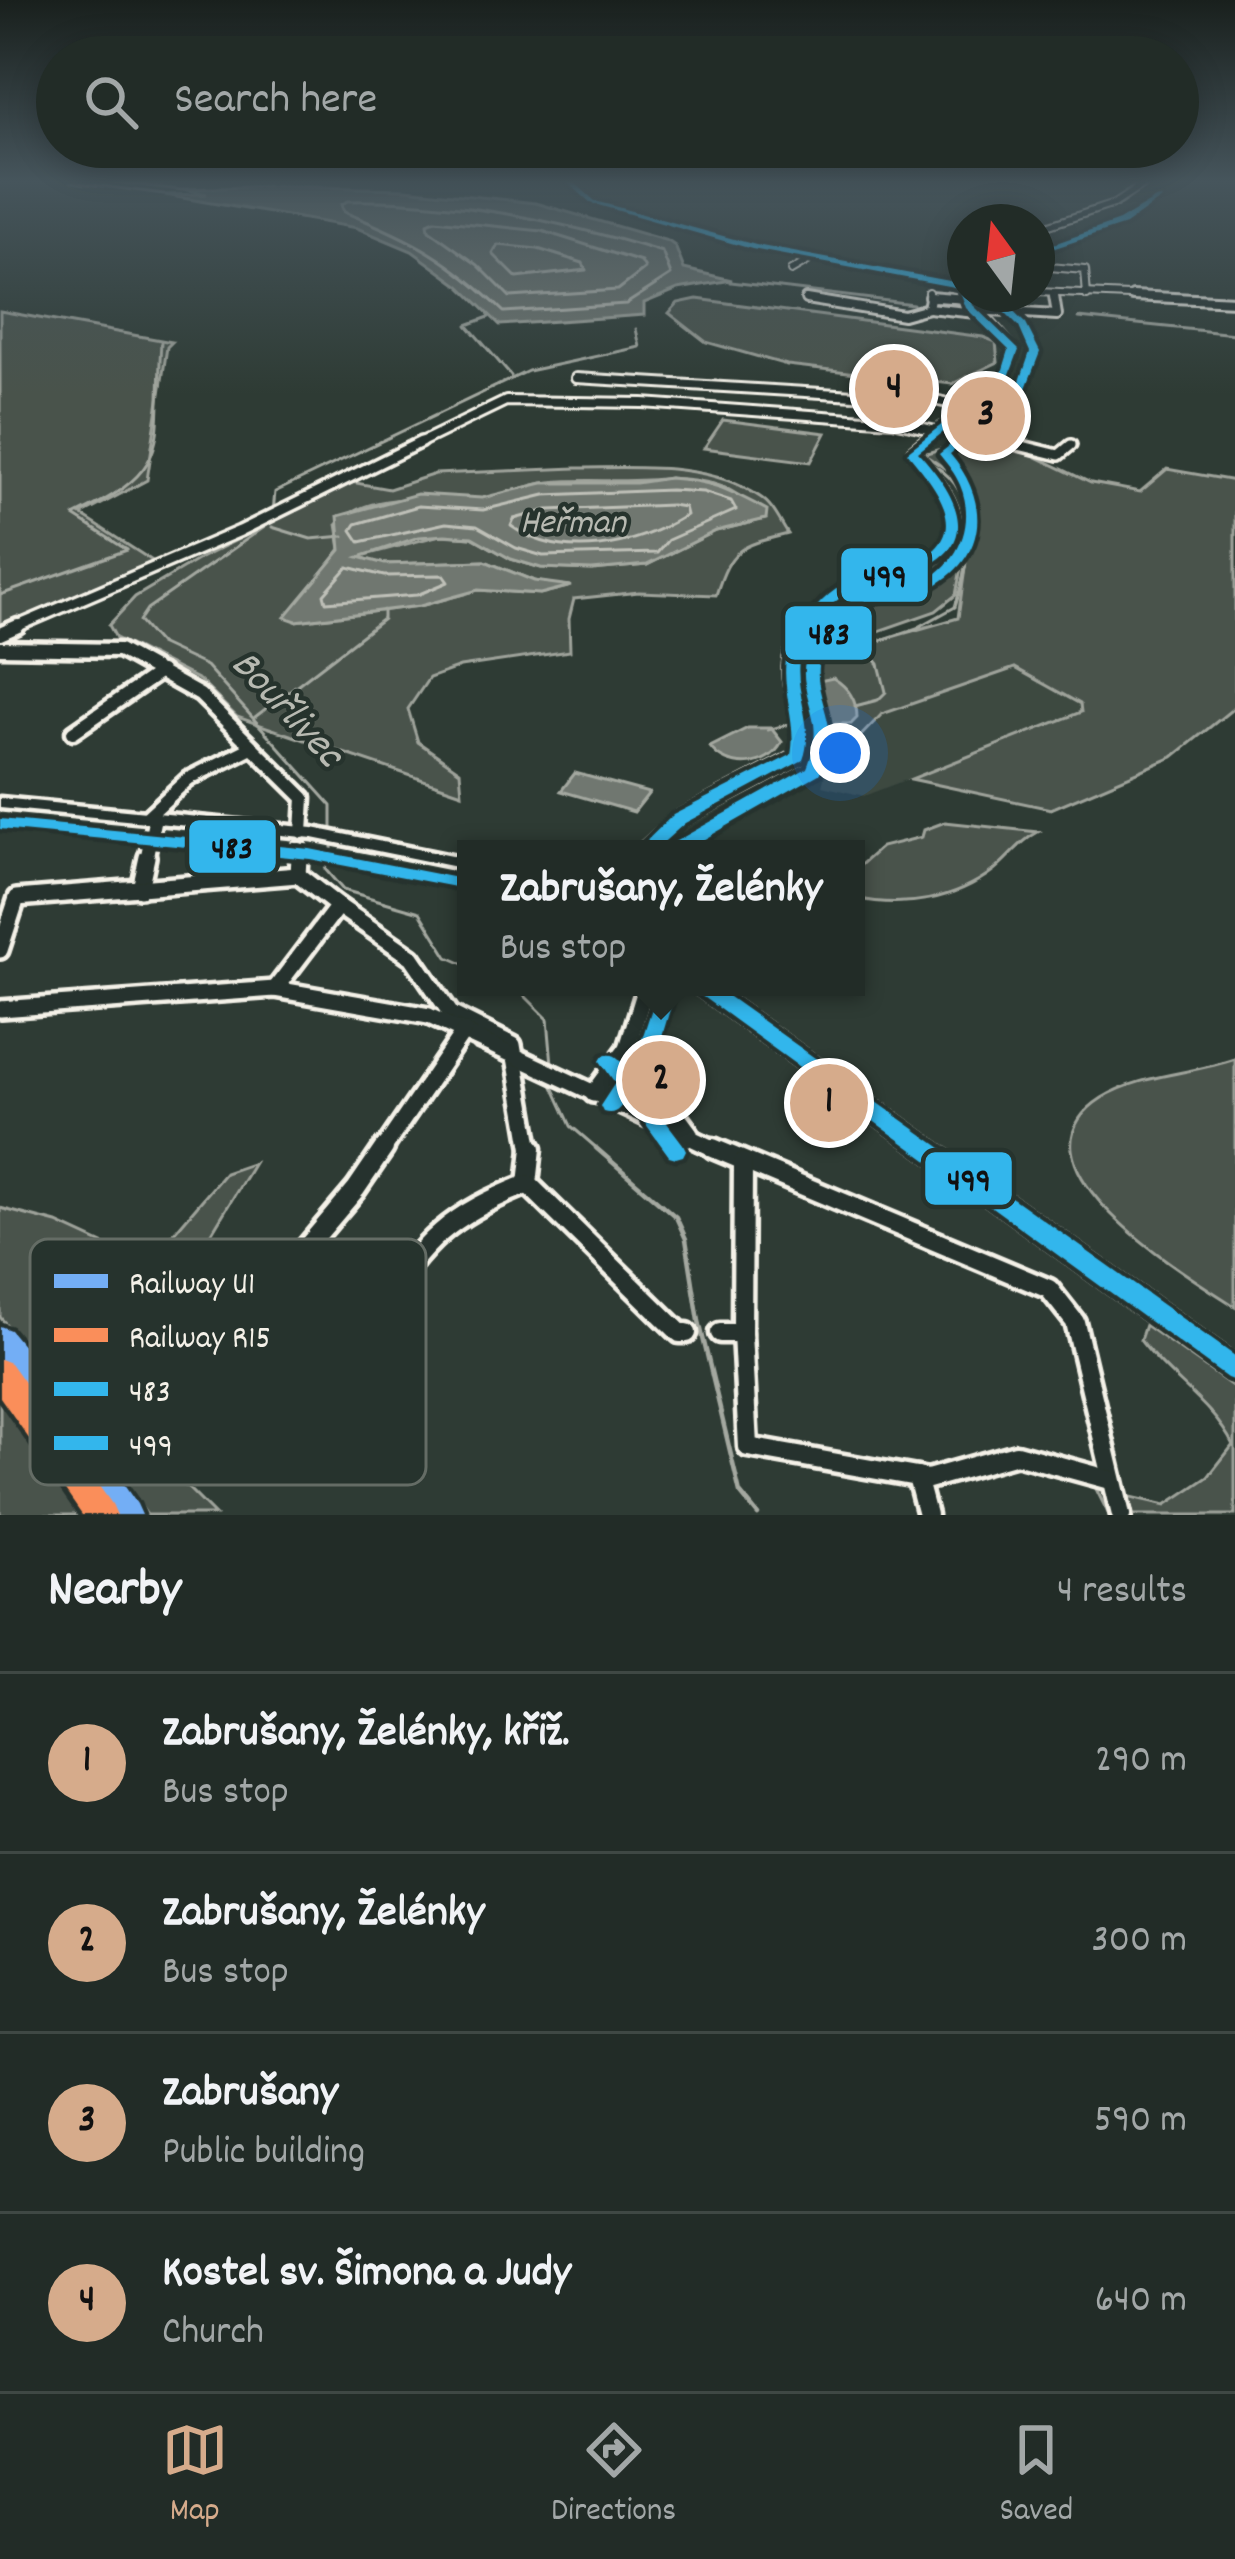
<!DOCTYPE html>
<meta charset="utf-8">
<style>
:root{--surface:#222c27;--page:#2a342f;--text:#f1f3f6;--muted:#a2a7a7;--line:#3f4844;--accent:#d6ab8b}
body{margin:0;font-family:Dekko,sans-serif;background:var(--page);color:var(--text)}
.compass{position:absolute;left:947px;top:204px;width:108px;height:108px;border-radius:50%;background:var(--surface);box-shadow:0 6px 30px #0003;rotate:345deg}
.you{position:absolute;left:840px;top:753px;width:42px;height:42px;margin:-30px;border:9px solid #fff;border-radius:50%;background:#1a73e8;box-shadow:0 0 0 18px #1a73e833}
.badge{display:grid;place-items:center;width:78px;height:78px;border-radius:50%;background:var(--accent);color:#111;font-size:39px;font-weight:700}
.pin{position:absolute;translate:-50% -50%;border:6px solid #fff;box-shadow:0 3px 12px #0006}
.popup{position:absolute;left:457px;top:840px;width:408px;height:156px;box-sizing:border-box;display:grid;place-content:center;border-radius:0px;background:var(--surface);filter:drop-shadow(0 3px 9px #0005);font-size:39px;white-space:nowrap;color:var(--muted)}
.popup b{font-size:45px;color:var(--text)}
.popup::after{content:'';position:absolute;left:50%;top:100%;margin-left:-24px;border:24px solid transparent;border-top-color:var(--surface)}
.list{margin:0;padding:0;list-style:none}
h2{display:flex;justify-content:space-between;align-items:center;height:156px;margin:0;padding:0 48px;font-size:51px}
h2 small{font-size:39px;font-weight:400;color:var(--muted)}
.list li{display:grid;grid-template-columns:78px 1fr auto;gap:36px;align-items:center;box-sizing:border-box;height:180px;padding:0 48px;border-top:3px solid var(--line)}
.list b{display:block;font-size:45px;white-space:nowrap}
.list p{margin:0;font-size:39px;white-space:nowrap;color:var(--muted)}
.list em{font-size:39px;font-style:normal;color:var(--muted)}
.icon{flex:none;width:66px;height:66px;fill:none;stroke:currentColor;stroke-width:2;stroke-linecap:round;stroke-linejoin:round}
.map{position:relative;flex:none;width:1235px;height:1515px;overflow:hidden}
.search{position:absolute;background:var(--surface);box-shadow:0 6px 30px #0003;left:36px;right:36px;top:36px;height:132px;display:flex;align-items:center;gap:30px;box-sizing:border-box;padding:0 42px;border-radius:66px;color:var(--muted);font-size:45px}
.sheet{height:876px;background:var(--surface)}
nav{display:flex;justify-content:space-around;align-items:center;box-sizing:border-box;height:168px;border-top:3px solid var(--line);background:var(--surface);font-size:33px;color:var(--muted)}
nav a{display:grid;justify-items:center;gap:6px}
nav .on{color:var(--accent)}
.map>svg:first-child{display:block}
.built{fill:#3c4841}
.green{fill:#48524c;stroke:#9ea29a;stroke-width:3;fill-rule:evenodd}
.water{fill:#6f7770;stroke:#a4a8a0;stroke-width:3}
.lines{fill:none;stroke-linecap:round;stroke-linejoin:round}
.shore{stroke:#bfc0b8;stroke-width:3}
.stream-far1{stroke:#a4a8a0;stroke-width:3}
.stream{stroke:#a4a8a0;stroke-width:4.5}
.minor-far5-casing{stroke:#f4f1e8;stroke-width:10}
.minor-far4-casing{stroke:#f4f1e8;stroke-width:14}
.minor-far3-casing{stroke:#f4f1e8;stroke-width:16}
.minor-far2-casing{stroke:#f4f1e8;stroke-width:21}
.minor-far1-casing{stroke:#f4f1e8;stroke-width:24}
.minor-casing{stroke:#f4f1e8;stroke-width:27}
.major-casing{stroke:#f4f1e8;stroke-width:9}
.minor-far5{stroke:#26332d;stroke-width:6}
.minor-far4{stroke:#26332d;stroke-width:8}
.minor-far3{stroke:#26332d;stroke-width:9}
.minor-far2{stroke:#26332d;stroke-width:12}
.minor-far1{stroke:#26332d;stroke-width:15}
.minor{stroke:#26332d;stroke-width:18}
.major{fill:#26332d;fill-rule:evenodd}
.bus-1-casing{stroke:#26332d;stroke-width:9}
.bus-2-casing{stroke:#26332d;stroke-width:9}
.bus-1{fill:#33b6ec;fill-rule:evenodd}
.bus-2{fill:#33b6ec;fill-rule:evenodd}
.rail-1-casing{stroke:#26332d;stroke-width:9}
.rail-2-casing{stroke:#26332d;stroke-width:9}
.rail-1{fill:#73aef5;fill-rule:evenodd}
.rail-2{fill:#fa8e5a;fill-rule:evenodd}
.labels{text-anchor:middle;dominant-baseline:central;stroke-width:9;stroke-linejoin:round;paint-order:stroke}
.far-water-label{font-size:36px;font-style:italic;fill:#b8bab2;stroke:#26332d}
.water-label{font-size:42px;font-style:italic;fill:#b8bab2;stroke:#26332d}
.key{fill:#26332d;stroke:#646c65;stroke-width:3}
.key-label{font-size:33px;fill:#f4f1e8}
.line-badge{stroke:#26332d;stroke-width:4.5}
.pale-badge-label{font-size:33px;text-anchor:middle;font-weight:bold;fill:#111}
</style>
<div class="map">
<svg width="1235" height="1515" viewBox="0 0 1235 1515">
<rect width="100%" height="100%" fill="#2e3b34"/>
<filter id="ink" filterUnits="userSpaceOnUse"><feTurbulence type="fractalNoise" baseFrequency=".00833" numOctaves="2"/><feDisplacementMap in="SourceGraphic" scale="24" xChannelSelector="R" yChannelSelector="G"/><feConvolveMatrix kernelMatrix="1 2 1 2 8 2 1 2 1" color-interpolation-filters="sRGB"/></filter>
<g filter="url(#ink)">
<g class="built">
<polygon points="1014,668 1081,705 1081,712 864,796 822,786 826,770 818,757 855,742 882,715"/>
<polygon points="0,1317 60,1388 147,1515 90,1515 0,1386"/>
</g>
<g class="green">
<polygon points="697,299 983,337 996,342 998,362 952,384 787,365 706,342 669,313 678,303"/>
<polygon points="0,311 172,342 167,347 147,480 81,515 154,562 0,630"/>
<polygon points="723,420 826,433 811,462 704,448"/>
<polygon points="975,439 1020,449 1091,483 1140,492 1167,469 1235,481 1235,707 1173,757 1051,809 911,779 1081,712 1080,704 1015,668 882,714 855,742 822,739 790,666 958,618 974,504 963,480 923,454"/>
<path d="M576,468C634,468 709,461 760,497C773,505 780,522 788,534C740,546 731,547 716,595L639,592L574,599L569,619L570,651L460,667L429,678L408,709L418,742L460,771L462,793L237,717L199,680L116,638L109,625L135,597L199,559L351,482L389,489L435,474ZM669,478C716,481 733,485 765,519L716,531L647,565L592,570L541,568L511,559L472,537L440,535L358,557L384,564L485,561L534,581L568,587L540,594L478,590L420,606L296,621L295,608L341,549L337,524C371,489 433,501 478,499C503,497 525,485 550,482C590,478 629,484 669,478Z"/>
<polygon points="943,558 962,563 956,595 936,611 873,633 821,619 857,585 916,573"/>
<path d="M945,822L1038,832C1019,842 1010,857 994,870C955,900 903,909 856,898V869L881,847L922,837L924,830Z"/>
<path d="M1235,1059V1306C1184,1273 1000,1163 1102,1098C1140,1074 1193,1074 1235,1059Z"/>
<path d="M254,1163L176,1292C208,1381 162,1363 144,1433L157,1457L215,1515H147L60,1388L0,1317V1208L57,1223L133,1258L155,1255L225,1173Z"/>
<path d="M1145,1325L1235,1388V1515H1109L1096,1489L1166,1505L1208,1477L1233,1445C1212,1403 1169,1379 1140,1340Z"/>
<polygon points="0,1386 90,1515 0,1515"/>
</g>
<g class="water">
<polygon points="273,186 406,189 536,203 668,241 675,246 684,269 732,280 678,289 644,303 644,315 500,325 460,286 412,251 357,228 165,195 207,194 183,189"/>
<path d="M669,478C714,481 729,490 767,510L766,519L716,531L647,565L592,570L541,568L511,559L472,537L445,535L419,537L359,557L385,564L485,561L534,581L571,586L540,594L478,590L420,606L296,621L285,617L341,550L338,516L417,494L482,498L543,483H636Z"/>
<path d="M833,678C848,687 857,701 857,718L851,724H826L815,716L804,691L809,683Z"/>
<path d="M748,728H771L782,742C769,769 727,771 710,747Z"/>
<polygon points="575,773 649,793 634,812 561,791"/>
</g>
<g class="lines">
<g class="shore">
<path d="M347,201C456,199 558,220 662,252L671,275L626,304L504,312C449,259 414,240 344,212L341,205Z"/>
<polygon points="435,220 542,231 641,262 645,269 618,290 510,297 478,265 429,230 428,223"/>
<polygon points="498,245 538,249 583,263 586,270 517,278 493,254"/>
<polygon points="670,490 703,492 731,501 736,510 668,540 657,553 543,556 516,548 477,526 446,523 360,542 352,530 356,524 418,506 483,510 545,495"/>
<path d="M671,505L684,507L686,515C636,546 563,563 511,526L514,519L548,510Z"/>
<polygon points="348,567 384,576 443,575 448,582 417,595 326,602 324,594"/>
</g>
<g class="stream-far1">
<polyline points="71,182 164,194"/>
<polyline points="112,182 182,190"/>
<polyline points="731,282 913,304"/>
<polyline points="489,317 467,325 511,376"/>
<polyline points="1079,318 1235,334"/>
<polyline points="273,512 275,492 528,371 640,347 636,329"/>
<polyline points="273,521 147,609 139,621 159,644 206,666 332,806 332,850 325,869 343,890 420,912 448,957 466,965"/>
<polyline points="272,527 311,539 344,536"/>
<path d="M127,550L74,516C177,467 154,445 161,342"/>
<polyline points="0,595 127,550"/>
<polyline points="809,686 809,661 862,646"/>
<path d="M855,706L878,700L886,692L879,664L864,646L917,628L955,607C971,557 984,484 924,461"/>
<polyline points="255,717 383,619 383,610"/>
<polyline points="768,730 799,721"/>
<polyline points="516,987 548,1019 552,1064"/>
<polyline points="550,1080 571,1126 600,1151"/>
</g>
<polyline class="stream" points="596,1148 676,1217 686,1239 699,1321 740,1493 758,1515"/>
<g class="minor-far5-casing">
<g id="minor-far5">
<polyline points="570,182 593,202 755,247 965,286"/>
<polyline points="1037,229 1114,204 1147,182"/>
<polyline points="1037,266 1085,270 1087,296"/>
<polyline points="791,271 815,257"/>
<polyline points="965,273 968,299"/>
<polyline points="928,292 930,298 966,299"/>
<polyline points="1037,292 1199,299"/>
<polyline points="1053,293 1054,299"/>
</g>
</g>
<g class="minor-far4-casing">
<g id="minor-far4">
<polyline points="929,296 966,299"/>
<polyline points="1133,296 1235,301"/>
<polyline points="930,298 928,308 976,313"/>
<polyline points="806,299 903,315 928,308"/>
<polyline points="975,310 1057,315 1054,296"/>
<polyline points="576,378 935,400 968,408"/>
<polyline points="942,427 1019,445"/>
<polyline points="415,445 506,401 643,403 893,421 936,431"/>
<polyline points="920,445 1004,380 1014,350 967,296"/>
</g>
</g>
<g class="minor-far3-casing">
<g id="minor-far3">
<polyline points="1006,442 1059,455 1071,445"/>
<polyline points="11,629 240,531 421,442"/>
<path d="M806,629C819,612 834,593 854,583C871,575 892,576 909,569C986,540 949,491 912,452L924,442"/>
</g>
</g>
<g class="minor-far2-casing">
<g id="minor-far2">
<polyline points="0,634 18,626"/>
<polyline points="0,648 119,650 200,695 304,798 302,832"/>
<polyline points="73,732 160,672"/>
<polyline points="147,817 188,779 252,747"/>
<path d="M646,849L679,819L798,757C816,703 766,684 808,626"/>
<polyline points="146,860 155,817"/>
<polyline points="299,860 299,849"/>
</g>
</g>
<g class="minor-far1-casing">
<g id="minor-far1">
<polyline points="298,875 299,857"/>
<polyline points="140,889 147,857"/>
<polyline points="338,906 412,957 451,1014 513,1045 531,1151"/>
<polyline points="0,950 17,898 298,875 338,906 275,989"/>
<polyline points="0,1009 275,989 429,1016 719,1151"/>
<polyline points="627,1048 690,1133"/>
<polyline points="593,1094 627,1048 646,987"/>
<polyline points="382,1151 464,1031"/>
</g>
</g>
<g class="minor-casing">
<g id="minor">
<polyline points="532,1148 528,1184 680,1333 687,1333"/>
<polyline points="713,1148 1049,1289 1075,1322 1121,1515"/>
<polyline points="256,1307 356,1189 384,1148"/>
<path d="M380,1310C423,1240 451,1214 528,1184"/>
<polyline points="720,1333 742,1333 748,1447 928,1479 1016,1454 1111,1480"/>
<polyline points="742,1333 743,1162"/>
<polyline points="917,1477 927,1515"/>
</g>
</g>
<g class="major-casing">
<g id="major">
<polygon points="0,798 313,828 466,859 466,869 313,838 0,808"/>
<polygon points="693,987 715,987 1235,1356 1235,1381 1227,1378 696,992"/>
</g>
</g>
<use href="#minor-far5" class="minor-far5"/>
<use href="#minor-far4" class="minor-far4"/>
<use href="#minor-far3" class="minor-far3"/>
<use href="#minor-far2" class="minor-far2"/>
<use href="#minor-far1" class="minor-far1"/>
<use href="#minor" class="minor"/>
<use href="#major" class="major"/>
<g class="bus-1-casing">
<g id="bus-1">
<path d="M567,182H574L595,201L756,245L965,284V294H969L973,305L1019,350L1007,382L918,452C958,496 987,548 909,573C891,579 873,579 855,588C834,599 816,620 805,642C785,681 818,721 803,760L685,823L656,849H638L673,815L791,755C799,714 772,676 794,638C806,617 823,596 844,584C864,573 885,574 906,566C977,538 941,493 907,452L1000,379L1009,350L966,308L959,288L752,249L591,203Z"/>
<polygon points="693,987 715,987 1235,1356 1235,1381 1227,1378 696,992"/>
</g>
</g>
<g class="bus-2-casing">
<g id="bus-2">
<polygon points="1157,198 1162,199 1125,225 1046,251 1039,249 1119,221"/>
<path d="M986,294H995L1026,324L1040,352L1023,396L950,454C989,499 989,556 932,587C919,594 902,595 888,598C861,604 838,625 824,649C807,678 830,708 830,739C830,752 825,763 819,774L687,849H667L669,845L807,768C813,753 816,739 814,723C810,698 796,674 810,650C821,630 841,608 862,598C880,590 899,591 917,584C957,569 977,525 960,485C955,473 947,464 939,454L1016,393L1030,352L1019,327Z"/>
<polygon points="0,819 310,849 462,879 466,881 466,889 310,859 0,829"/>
<path d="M668,987L675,993L656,1056L637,1083L683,1144L686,1150L683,1156L676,1158L669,1156L627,1098C620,1108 616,1116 603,1112L600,1106L615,1083L600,1061L603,1056C616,1052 619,1059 626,1068L637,1054L657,993L659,988Z"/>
</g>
</g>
<use href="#bus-1" class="bus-1"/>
<use href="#bus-2" class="bus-2"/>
<g class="rail-1-casing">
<polygon id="rail-1" points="0,1326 10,1330 55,1385 137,1504 142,1515 108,1515 35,1405 0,1361"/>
</g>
<g class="rail-2-casing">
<polygon id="rail-2" points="0,1359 10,1363 112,1504 117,1515 82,1515 0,1397"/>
</g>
<use href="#rail-1" class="rail-1"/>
<use href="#rail-2" class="rail-2"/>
</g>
</g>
<linearGradient id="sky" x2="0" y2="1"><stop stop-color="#19201d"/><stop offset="0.46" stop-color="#46555c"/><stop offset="1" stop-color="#46555c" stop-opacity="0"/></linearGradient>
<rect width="1235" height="394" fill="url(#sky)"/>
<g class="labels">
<g class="far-water-label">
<text x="573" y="525">Heřman</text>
</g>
<g class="water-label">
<text transform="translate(285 711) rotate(47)">Bouřlivec</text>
</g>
</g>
<rect x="30" y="1239" width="396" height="246" rx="18" class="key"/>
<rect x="54" y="1274" width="54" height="14" fill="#73aef5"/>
<rect x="54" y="1328" width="54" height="14" fill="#fa8e5a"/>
<rect x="54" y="1382" width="54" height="14" fill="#33b6ec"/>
<rect x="54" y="1436" width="54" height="14" fill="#33b6ec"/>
<g class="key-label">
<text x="129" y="1293">Railway U1</text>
<text x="129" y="1347">Railway R15</text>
<text x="129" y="1401">483</text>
<text x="129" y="1455">499</text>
</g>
<g class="line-badge">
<rect x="839" y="546" width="91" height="58" rx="12" fill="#33b6ec"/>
<rect x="783" y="604" width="91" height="58" rx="12" fill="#33b6ec"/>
<rect x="187" y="818" width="91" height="57" rx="12" fill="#33b6ec"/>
<rect x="923" y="1150" width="91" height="57" rx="12" fill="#33b6ec"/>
</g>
<g class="pale-badge-label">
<text x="885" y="586">499</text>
<text x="829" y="644">483</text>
<text x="232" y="858">483</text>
<text x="969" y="1190">499</text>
</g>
</svg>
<svg class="compass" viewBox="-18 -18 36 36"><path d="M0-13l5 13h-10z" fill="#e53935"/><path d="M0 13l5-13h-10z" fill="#a2a7a7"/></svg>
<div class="you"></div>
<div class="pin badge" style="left:829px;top:1103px">1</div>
<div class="pin badge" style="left:661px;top:1080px">2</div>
<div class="popup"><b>Zabrušany, Želénky</b>Bus stop</div>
<div class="pin badge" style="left:986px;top:416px">3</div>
<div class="pin badge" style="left:894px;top:389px">4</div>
<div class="search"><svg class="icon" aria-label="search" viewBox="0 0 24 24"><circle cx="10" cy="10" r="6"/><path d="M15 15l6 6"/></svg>Search here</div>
</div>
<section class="sheet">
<h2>Nearby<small>4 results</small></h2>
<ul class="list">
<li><span class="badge">1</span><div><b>Zabrušany, Želénky, křiž.</b><p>Bus stop</p></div><em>290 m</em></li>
<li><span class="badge">2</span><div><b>Zabrušany, Želénky</b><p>Bus stop</p></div><em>300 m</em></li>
<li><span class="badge">3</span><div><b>Zabrušany</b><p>Public building</p></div><em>590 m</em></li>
<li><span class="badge">4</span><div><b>Kostel sv. Šimona a Judy</b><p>Church</p></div><em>640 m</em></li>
</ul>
</section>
<nav>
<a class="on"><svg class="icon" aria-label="map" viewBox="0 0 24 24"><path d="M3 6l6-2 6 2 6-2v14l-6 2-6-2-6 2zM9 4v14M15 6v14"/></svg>Map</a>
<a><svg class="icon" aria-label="directions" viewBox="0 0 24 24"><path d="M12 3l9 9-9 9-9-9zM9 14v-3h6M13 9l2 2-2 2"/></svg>Directions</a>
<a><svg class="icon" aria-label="saved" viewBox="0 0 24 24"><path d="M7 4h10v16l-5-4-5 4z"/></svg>Saved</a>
</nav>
